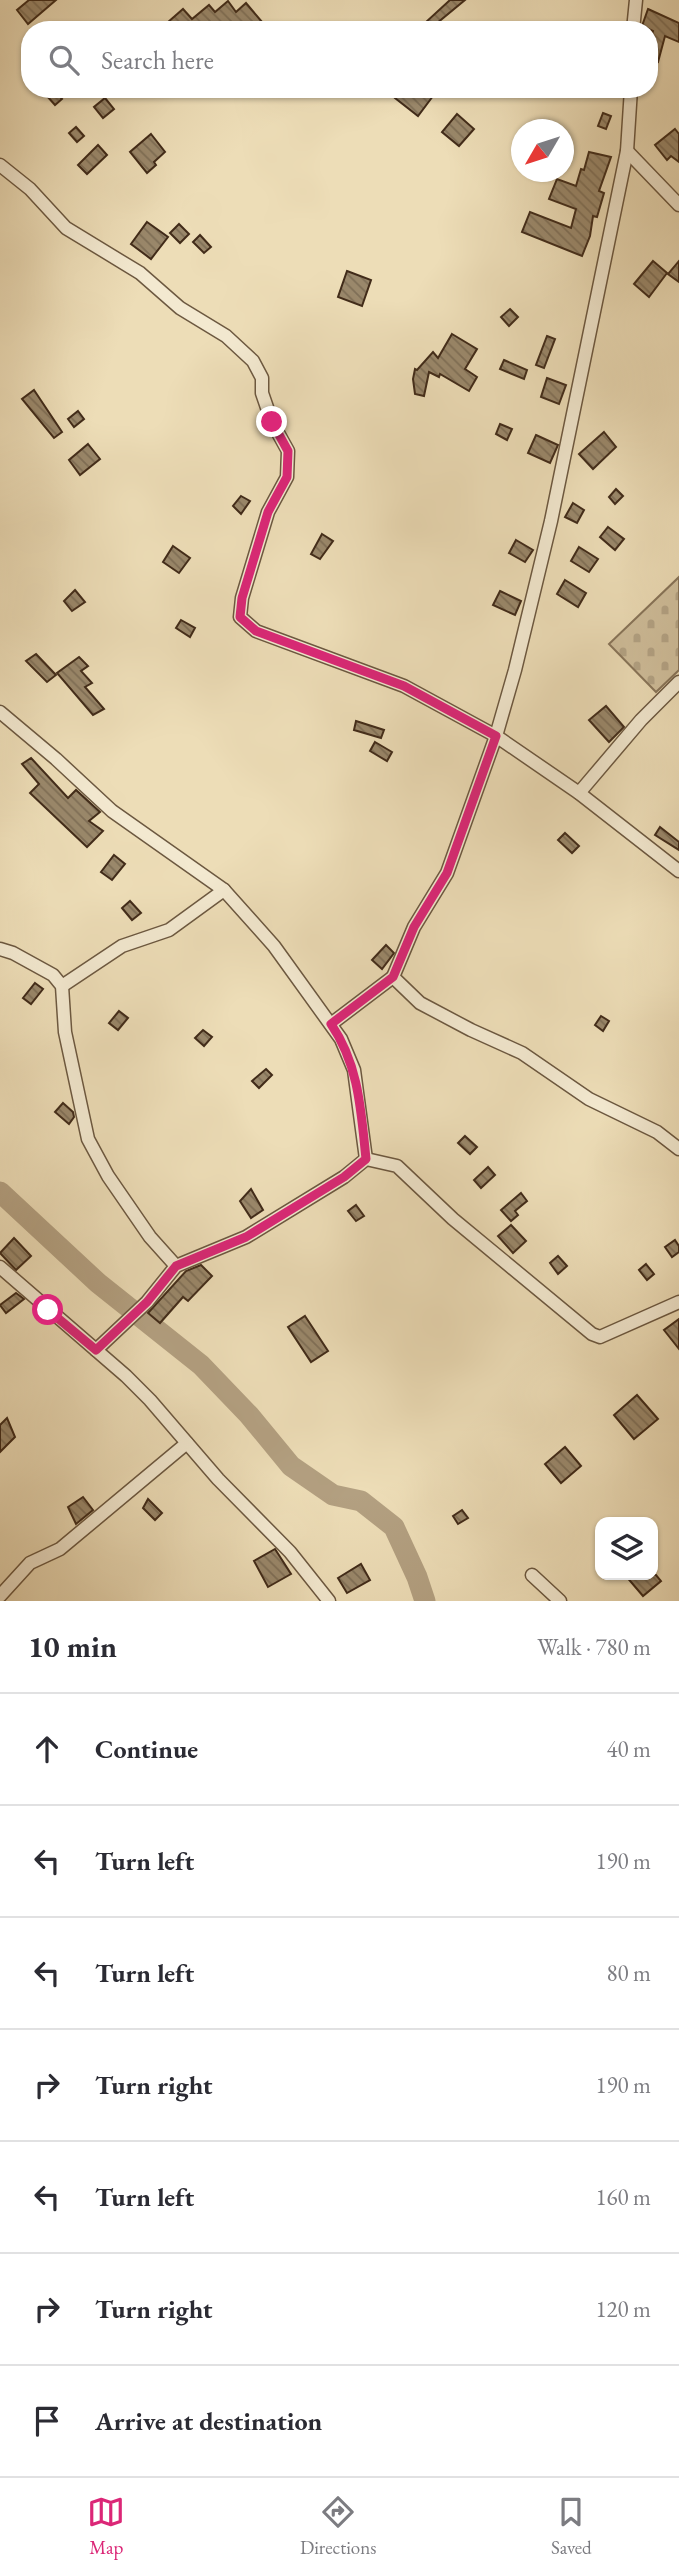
<!DOCTYPE html>
<meta charset="utf-8">
<style>
:root{--surface:#fff;--page:#f2f2f3;--text:#2b2b33;--muted:#7c7c81;--line:#e1e1e2;--accent:#db2777}
body{margin:0;font-family:"EB Garamond",serif;background:var(--page);color:var(--text)}
.controls{position:absolute;right:21px;bottom:21px;display:grid;overflow:hidden;border-radius:14px;box-shadow:0 2px 5px #0004}
.controls button{width:63px;height:63px;display:grid;place-items:center;padding:0;border:0;border-bottom:2px solid var(--line);background:var(--surface);color:var(--text);font:35px sans-serif}
.compass{position:absolute;left:511px;top:119px;width:63px;height:63px;border-radius:50%;background:var(--surface);box-shadow:0 2px 5px #0004;rotate:231deg}
.stop{position:absolute;width:21px;height:21px;margin:-16px;border:5px solid #db2777;border-radius:50%;background:#fff}
.stop.end{background:#db2777;border-color:#fff;box-shadow:0 2px 7px #0008}
.list{margin:0;padding:0;list-style:none}
h2{display:flex;justify-content:space-between;align-items:center;height:91px;margin:0;padding:0 28px;font-size:30px}
h2 small{font-size:23px;font-weight:400;color:var(--muted)}
.list li{display:grid;grid-template-columns:46px 1fr auto;gap:21px;align-items:center;box-sizing:border-box;height:112px;padding:0 28px;border-top:2px solid var(--line)}
.list b{display:block;font-size:26px;white-space:nowrap}
.list em{font-size:23px;font-style:normal;color:var(--muted)}
.icon{flex:none;width:38px;height:38px;fill:none;stroke:currentColor;stroke-width:2;stroke-linecap:round;stroke-linejoin:round}
.map{position:relative;flex:none;width:679px;height:1601px;overflow:hidden}
.search{position:absolute;background:var(--surface);box-shadow:0 2px 5px #0004;left:21px;right:21px;top:21px;height:77px;display:flex;align-items:center;gap:18px;box-sizing:border-box;padding:0 24px;border-radius:28px;color:var(--muted);font-size:26px}
.sheet{height:875px;background:var(--surface)}
nav{display:flex;justify-content:space-around;align-items:center;box-sizing:border-box;height:98px;border-top:2px solid var(--line);background:var(--surface);font-size:19px;color:var(--muted)}
nav a{display:grid;justify-items:center;gap:4px}
nav .on{color:var(--accent)}
.map>svg:first-child{display:block}
.cemetery{fill:url(#cemetery-stones);stroke:#88755a;stroke-width:2}
.lines{fill:none;stroke-linecap:round;stroke-linejoin:round}
.river{stroke:#b3a081;stroke-width:21}
.building{fill:url(#building-back-hatch);stroke:#412b19;stroke-width:2}
.minor-casing{stroke:#6c5840;stroke-width:15}
.minor{stroke:#f3e9d0;stroke-width:12}
.route{stroke:#db2777;stroke-width:9}
</style>
<div class="map">
<svg width="679" height="1601" viewBox="0 0 679 1601">
<defs>
<pattern id="cemetery-stones" width="16" height="16" patternUnits="userSpaceOnUse" patternTransform="scale(1.75)"><rect width="16" height="16" fill="#d0bf9c"/><path d="M2 7V4a2 2 0 0 1 4 0v3zM10 15v-3a2 2 0 0 1 4 0v3z" fill="#b4a486"/></pattern>
<pattern id="building-back-hatch" width="6" height="6" patternUnits="userSpaceOnUse" patternTransform="scale(1.75)"><rect width="6" height="6" fill="#9a886b"/><path d="M-1 5l2 2M0 0l6 6M5-1l2 2" fill="none" stroke="#7f6f57"/></pattern>
</defs>
<rect width="100%" height="100%" fill="#edddb7"/>
<filter id="stains"><feTurbulence type="fractalNoise" baseFrequency=".00286" numOctaves="4"/><feColorMatrix values="0 0 0 0 .2 0 0 0 0 .09 0 0 0 0 .02 0 0 0 .5 -.17"/></filter>
<radialGradient id="worn" r=".72"><stop offset=".6" stop-color="#630" stop-opacity="0"/><stop offset="1" stop-color="#630" stop-opacity=".3"/></radialGradient>
<polygon class="cemetery" points="679,577 679,670 656,692 609,644"/>
<g class="lines">
<polyline class="river" points="0,1192 98,1283 201,1365 249,1415 291,1466 333,1495 361,1501 394,1527 417,1577 425,1601"/>
</g>
<g class="building">
<polygon points="29,0 56,0 28,24 17,10"/>
<polygon points="450,0 465,0 431,28 426,22"/>
<polygon points="228,1 236,12 246,3 262,22 253,30 159,30 183,9 192,19 209,5 215,12"/>
<polygon points="648,9 679,23 679,42 665,36 658,62 649,60 649,44 653,31 642,26"/>
<polygon points="401,89 424,89 433,96 418,116 395,98"/>
<polygon points="54,90 62,99 55,105 47,96"/>
<polygon points="105,98 114,109 103,118 94,107"/>
<polygon points="603,113 611,116 606,129 598,126"/>
<polygon points="457,114 474,129 459,146 442,132"/>
<polygon points="76,127 84,136 77,142 69,133"/>
<polygon points="675,129 679,134 679,162 671,156 667,160 655,145"/>
<polygon points="151,134 165,152 154,162 156,165 147,173 130,152"/>
<polygon points="98,145 107,155 87,174 78,165"/>
<polygon points="589,152 611,157 599,191 604,193 597,217 593,216 590,236 582,256 522,232 530,212 571,228 576,209 549,199 557,179 576,186 581,169 584,170"/>
<polygon points="147,222 168,237 151,259 131,244"/>
<polygon points="179,224 189,234 180,243 170,233"/>
<polygon points="200,235 211,247 204,253 193,242"/>
<polygon points="653,261 667,273 649,297 634,284"/>
<polygon points="679,261 679,282 668,274"/>
<polygon points="347,271 371,280 362,306 338,297"/>
<polygon points="510,309 518,317 509,326 501,317"/>
<polygon points="452,334 477,349 465,369 477,377 469,391 440,374 439,377 429,372 424,396 415,394 413,379 415,369 417,370 433,352 438,358"/>
<polygon points="547,336 555,339 544,368 536,365"/>
<polygon points="504,360 527,370 524,379 500,369"/>
<polygon points="547,378 566,385 559,404 541,397"/>
<polygon points="34,390 62,432 54,438 22,399"/>
<polygon points="78,411 84,419 74,427 68,419"/>
<polygon points="500,424 512,429 507,440 496,434"/>
<polygon points="604,432 616,447 593,469 579,454"/>
<polygon points="536,435 558,445 550,463 528,453"/>
<polygon points="88,444 100,459 80,475 69,460"/>
<polygon points="616,489 623,496 615,504 609,497"/>
<polygon points="241,496 250,501 241,514 233,506"/>
<polygon points="573,503 584,510 577,523 565,517"/>
<polygon points="608,527 624,539 615,550 600,537"/>
<polygon points="322,534 333,541 320,559 311,554"/>
<polygon points="516,540 533,550 525,562 509,553"/>
<polygon points="173,546 190,558 179,573 163,562"/>
<polygon points="579,547 598,559 589,572 571,561"/>
<polygon points="565,580 586,593 578,607 557,594"/>
<polygon points="75,590 85,602 72,611 64,601"/>
<polygon points="500,591 521,601 515,615 493,605"/>
<polygon points="181,620 195,628 190,637 176,628"/>
<polygon points="36,654 56,675 47,682 26,661"/>
<polygon points="79,657 88,666 81,671 92,683 85,687 104,709 93,715 57,673"/>
<polygon points="606,706 624,727 609,742 589,720"/>
<polygon points="356,721 384,730 381,738 354,730"/>
<polygon points="375,742 392,752 387,761 370,751"/>
<polygon points="31,758 68,798 76,790 100,812 89,821 103,831 87,847 30,793 39,784 22,764"/>
<polygon points="660,827 679,842 679,850 655,835"/>
<polygon points="565,833 579,846 572,853 558,840"/>
<polygon points="114,855 125,864 112,880 101,872"/>
<polygon points="130,901 141,913 132,920 122,908"/>
<polygon points="386,945 394,953 382,969 372,960"/>
<polygon points="35,983 43,989 31,1004 23,998"/>
<polygon points="119,1011 128,1018 118,1030 109,1023"/>
<polygon points="601,1016 609,1021 603,1031 595,1025"/>
<polygon points="203,1030 212,1037 204,1046 195,1038"/>
<polygon points="266,1069 272,1075 259,1088 252,1081"/>
<polygon points="63,1103 73,1112 74,1117 69,1124 55,1112"/>
<polygon points="465,1136 477,1147 470,1154 458,1143"/>
<polygon points="488,1167 495,1175 481,1188 474,1180"/>
<polygon points="251,1189 263,1210 251,1218 240,1201"/>
<polygon points="521,1193 527,1201 515,1211 518,1215 511,1221 501,1210"/>
<polygon points="356,1205 364,1216 356,1221 348,1211"/>
<polygon points="511,1225 526,1241 513,1253 498,1236"/>
<polygon points="14,1238 31,1256 16,1270 0,1253"/>
<polygon points="675,1240 679,1246 679,1252 672,1257 665,1247"/>
<polygon points="558,1256 567,1266 558,1274 550,1263"/>
<polygon points="646,1264 654,1274 647,1280 639,1270"/>
<polygon points="201,1265 212,1276 188,1301 183,1297 160,1323 148,1313 186,1271"/>
<polygon points="16,1293 24,1299 6,1313 0,1305"/>
<polygon points="305,1316 328,1351 311,1362 288,1327"/>
<polygon points="679,1319 679,1349 664,1330"/>
<polygon points="637,1395 658,1419 634,1439 614,1415"/>
<polygon points="7,1418 15,1437 0,1452 0,1425"/>
<polygon points="565,1447 581,1466 561,1483 545,1464"/>
<polygon points="83,1497 93,1510 76,1524 68,1507"/>
<polygon points="148,1499 162,1513 155,1520 143,1508"/>
<polygon points="462,1510 468,1518 458,1524 453,1516"/>
<polygon points="275,1549 291,1574 268,1587 254,1561"/>
<polygon points="361,1564 370,1580 347,1593 338,1578"/>
<polygon points="625,1575 656,1575 661,1581 643,1596"/>
</g>
<g class="lines">
<g class="minor-casing">
<g id="minor">
<polyline points="633,30 636,0"/>
<polyline points="631,89 627,151 551,521 515,670 496,736 447,873 414,927 393,977 420,1003 471,1030 522,1053 589,1099 657,1132 679,1149"/>
<polyline points="627,151 679,205"/>
<polyline points="0,165 30,189 66,228 140,273 180,308 226,336 253,361 262,378 262,393 272,422 288,451 287,477 268,512 242,598 240,617 256,631 404,686 496,736 579,793 679,871"/>
<polyline points="0,712 56,759 112,811 224,890 274,946 341,1039 354,1070 366,1159"/>
<polyline points="579,793 641,720 679,682"/>
<polyline points="0,949 13,953 53,975 62,986 65,1032 88,1139 108,1176 150,1237 176,1266"/>
<polyline points="62,986 122,946 169,930 224,890"/>
<polyline points="331,1024 393,977"/>
<polyline points="0,1267 126,1376 150,1400 218,1479 290,1552 329,1601"/>
<polyline points="96,1350 147,1302 176,1266 246,1237 344,1177 366,1159 397,1166 453,1219 592,1334 600,1337 679,1302"/>
<polyline points="532,1575 560,1601"/>
<polyline points="0,1596 30,1563 60,1549 187,1443"/>
</g>
</g>
<use href="#minor" class="minor"/>
</g>
<g class="lines">
<path class="route" d="M48,1310L96,1350L147,1302L176,1266L246,1237L344,1177L366,1159C361,1111 359,1065 331,1024L393,977L414,927L447,873L496,736L404,686L256,631L240,617L242,598L268,512L287,477L288,451L272,422"/>
</g>
<rect width="100%" height="100%" filter="url(#stains)"/>
<rect width="100%" height="100%" fill="url(#worn)"/>
</svg>
<div class="controls">
<button><svg class="icon" aria-label="layers" viewBox="0 0 24 24"><path d="M12 4l9 5-9 5-9-5zM3 14l9 5 9-5"/></svg></button>
</div>
<svg class="compass" viewBox="-18 -18 36 36"><path d="M0-13l5 13h-10z" fill="#e53935"/><path d="M0 13l5-13h-10z" fill="#7c7c81"/></svg>
<div class="stop" style="left:48px;top:1310px"></div>
<div class="stop end" style="left:272px;top:422px"></div>
<div class="search"><svg class="icon" aria-label="search" viewBox="0 0 24 24"><circle cx="10" cy="10" r="6"/><path d="M15 15l6 6"/></svg>Search here</div>
</div>
<section class="sheet">
<h2>10 min<small>Walk · 780 m</small></h2>
<ul class="list">
<li><svg class="icon" aria-label="ahead" viewBox="0 0 24 24"><path d="M12 20V5M6 11l6-6 6 6"/></svg><div><b>Continue</b></div><em>40 m</em></li>
<li><svg class="icon" aria-label="left" viewBox="0 0 24 24"><path d="M17 20v-9H6M10 6l-5 5 5 5"/></svg><div><b>Turn left</b></div><em>190 m</em></li>
<li><svg class="icon" aria-label="left" viewBox="0 0 24 24"><path d="M17 20v-9H6M10 6l-5 5 5 5"/></svg><div><b>Turn left</b></div><em>80 m</em></li>
<li><svg class="icon" aria-label="right" viewBox="0 0 24 24"><path d="M7 20v-9h11M14 6l5 5-5 5"/></svg><div><b>Turn right</b></div><em>190 m</em></li>
<li><svg class="icon" aria-label="left" viewBox="0 0 24 24"><path d="M17 20v-9H6M10 6l-5 5 5 5"/></svg><div><b>Turn left</b></div><em>160 m</em></li>
<li><svg class="icon" aria-label="right" viewBox="0 0 24 24"><path d="M7 20v-9h11M14 6l5 5-5 5"/></svg><div><b>Turn right</b></div><em>120 m</em></li>
<li><svg class="icon" aria-label="arrive" viewBox="0 0 24 24"><path d="M6 21V4h12l-3 4 3 4H6"/></svg><div><b>Arrive at destination</b></div></li>
</ul>
</section>
<nav>
<a class="on"><svg class="icon" aria-label="map" viewBox="0 0 24 24"><path d="M3 6l6-2 6 2 6-2v14l-6 2-6-2-6 2zM9 4v14M15 6v14"/></svg>Map</a>
<a><svg class="icon" aria-label="directions" viewBox="0 0 24 24"><path d="M12 3l9 9-9 9-9-9zM9 14v-3h6M13 9l2 2-2 2"/></svg>Directions</a>
<a><svg class="icon" aria-label="saved" viewBox="0 0 24 24"><path d="M7 4h10v16l-5-4-5 4z"/></svg>Saved</a>
</nav>
